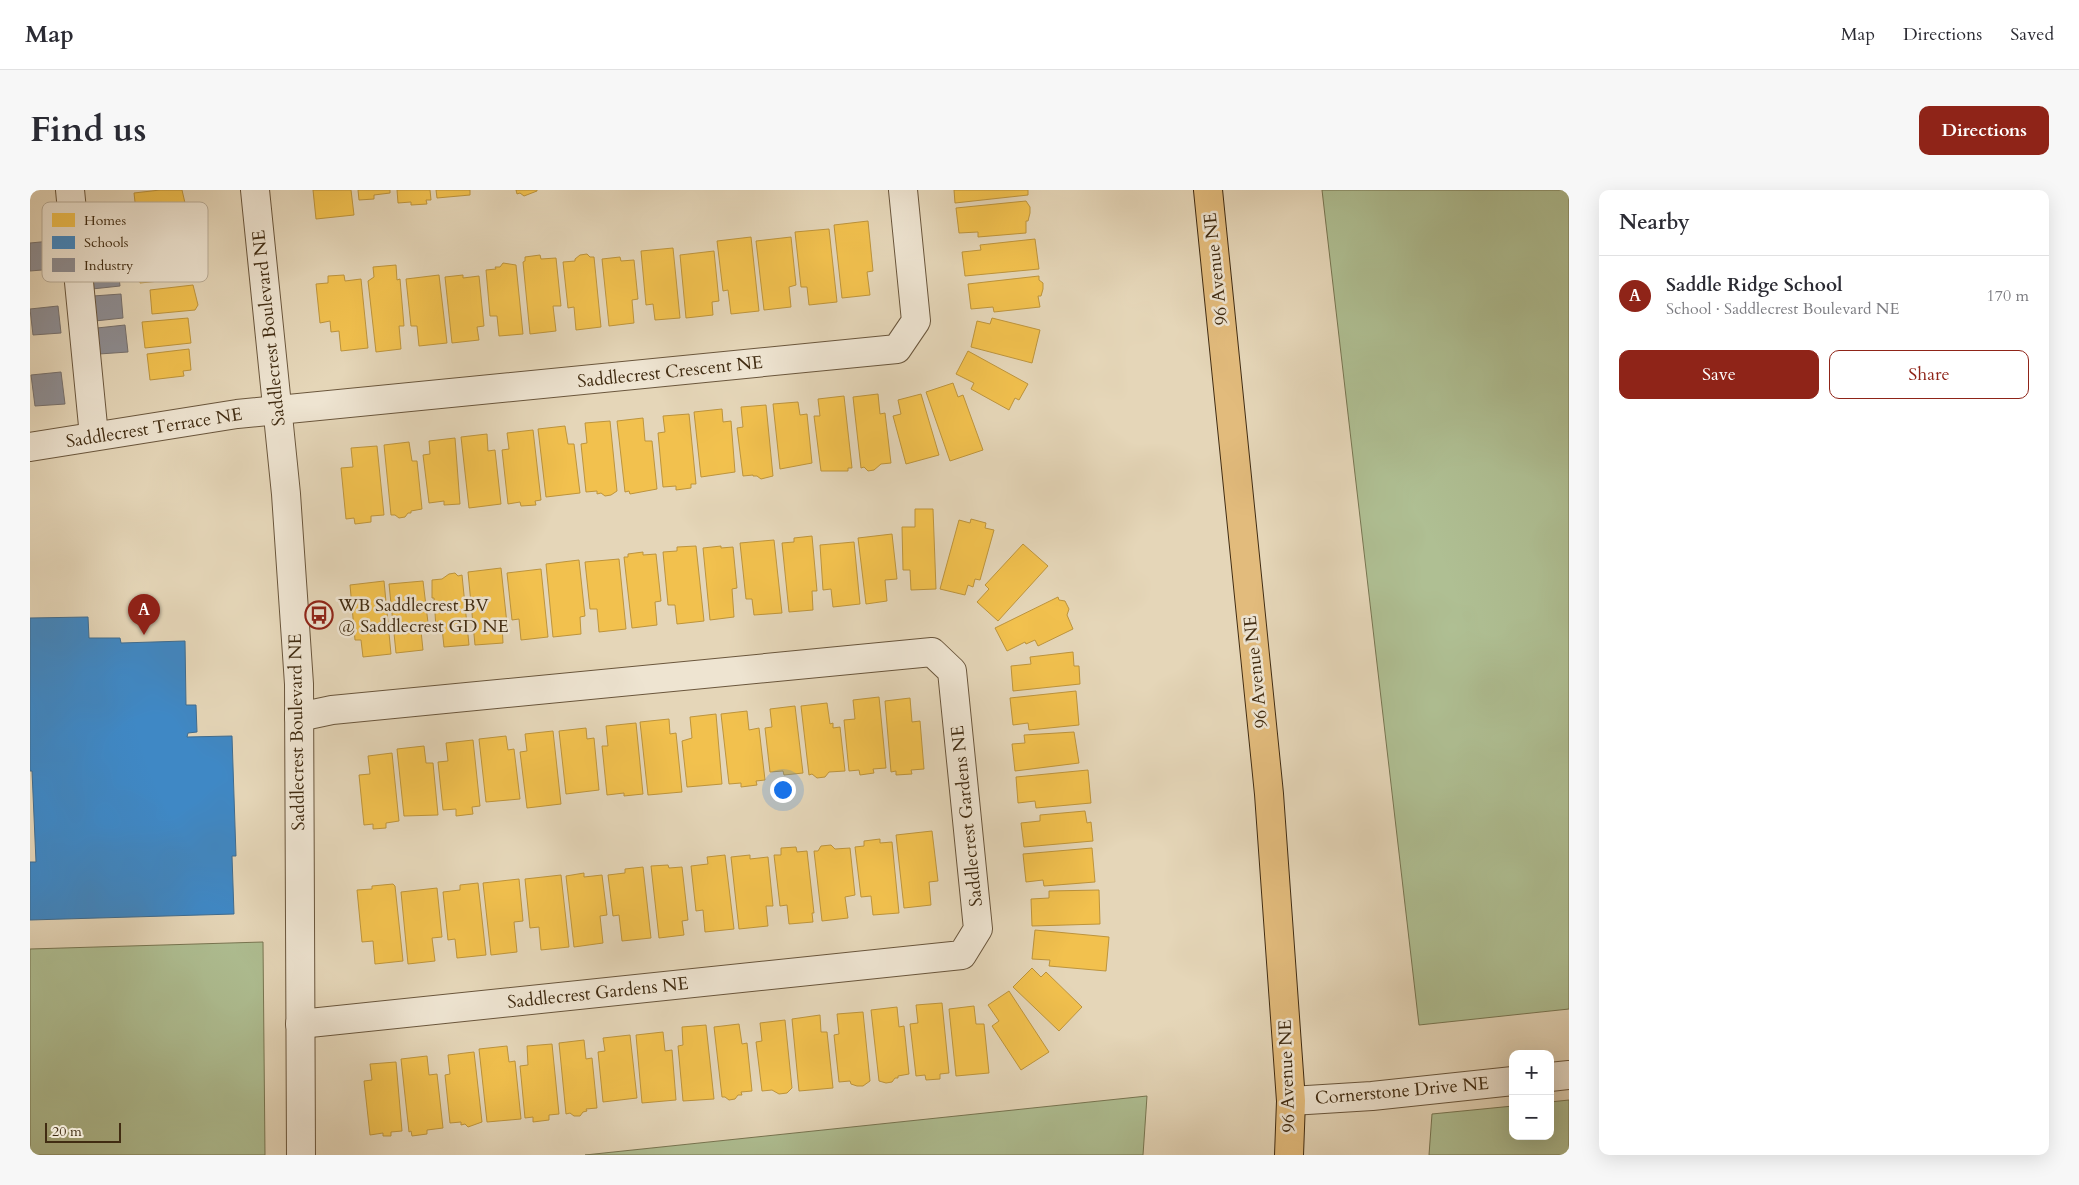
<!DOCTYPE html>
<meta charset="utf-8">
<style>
:root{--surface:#fff;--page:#f7f7f7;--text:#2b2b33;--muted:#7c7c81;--line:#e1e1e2;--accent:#8f2418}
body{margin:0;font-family:Cardo,serif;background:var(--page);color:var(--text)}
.controls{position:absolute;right:15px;bottom:15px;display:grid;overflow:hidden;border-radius:10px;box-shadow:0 5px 20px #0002}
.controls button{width:45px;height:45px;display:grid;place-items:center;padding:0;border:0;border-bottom:1px solid var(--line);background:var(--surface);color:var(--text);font:25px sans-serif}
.scale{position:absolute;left:15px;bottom:12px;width:76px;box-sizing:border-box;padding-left:5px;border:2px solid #412c12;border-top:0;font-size:14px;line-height:18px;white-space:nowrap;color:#412c12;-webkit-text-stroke:4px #eee4d1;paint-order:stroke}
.you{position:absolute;left:752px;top:599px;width:18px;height:18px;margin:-12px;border:4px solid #fff;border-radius:50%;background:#1a73e8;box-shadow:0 0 0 8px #1a73e833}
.badge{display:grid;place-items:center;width:32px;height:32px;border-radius:50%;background:var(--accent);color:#fff;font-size:16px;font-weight:700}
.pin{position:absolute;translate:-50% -41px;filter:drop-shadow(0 1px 2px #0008)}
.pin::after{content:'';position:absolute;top:26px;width:18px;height:15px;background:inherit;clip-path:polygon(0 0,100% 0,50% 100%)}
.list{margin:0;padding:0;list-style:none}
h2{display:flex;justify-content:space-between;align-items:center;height:65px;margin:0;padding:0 20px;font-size:21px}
h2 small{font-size:16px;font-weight:400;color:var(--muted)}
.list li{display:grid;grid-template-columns:32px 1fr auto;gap:15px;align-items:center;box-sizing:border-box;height:80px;padding:0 20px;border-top:1px solid var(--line)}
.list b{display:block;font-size:19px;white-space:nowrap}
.list p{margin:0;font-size:16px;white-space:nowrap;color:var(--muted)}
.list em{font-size:16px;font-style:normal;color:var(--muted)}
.actions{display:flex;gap:10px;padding:15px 20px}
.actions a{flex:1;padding:11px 0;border:1px solid var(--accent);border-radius:10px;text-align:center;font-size:18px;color:var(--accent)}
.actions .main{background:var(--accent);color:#fff}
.map{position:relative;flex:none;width:1539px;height:965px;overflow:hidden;border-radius:10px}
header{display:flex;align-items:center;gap:30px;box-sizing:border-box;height:70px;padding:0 25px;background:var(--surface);border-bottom:1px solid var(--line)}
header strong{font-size:24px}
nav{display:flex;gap:28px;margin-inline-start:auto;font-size:18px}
.intro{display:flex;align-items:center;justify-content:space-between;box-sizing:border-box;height:120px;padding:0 30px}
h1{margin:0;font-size:35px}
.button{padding:12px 22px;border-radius:10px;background:var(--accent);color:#fff;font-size:18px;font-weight:700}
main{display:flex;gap:30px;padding:0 30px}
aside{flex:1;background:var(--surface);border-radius:10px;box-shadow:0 5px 20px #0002}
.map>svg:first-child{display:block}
.green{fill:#afbf93;stroke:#787652}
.homes{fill:#f2c14e;stroke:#bd943c}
.schools{fill:#3f88c5;stroke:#406c8f}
.industry{fill:#8d8d92;stroke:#76706c}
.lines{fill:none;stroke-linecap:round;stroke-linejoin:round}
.minor-casing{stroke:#6a563c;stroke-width:30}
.major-casing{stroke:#412c12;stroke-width:30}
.minor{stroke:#eee4d1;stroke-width:28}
.major{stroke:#e2bb7c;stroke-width:28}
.labels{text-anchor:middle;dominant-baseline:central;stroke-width:5;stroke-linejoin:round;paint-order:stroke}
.street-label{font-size:18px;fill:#412c12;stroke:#eee4d1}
.poi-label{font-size:18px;fill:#412c12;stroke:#eee4d1;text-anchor:start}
.key{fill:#eee4d1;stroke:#baad98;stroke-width:1}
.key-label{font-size:14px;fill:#412c12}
</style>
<header>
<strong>Map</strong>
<nav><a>Map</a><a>Directions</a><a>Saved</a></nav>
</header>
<div class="intro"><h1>Find us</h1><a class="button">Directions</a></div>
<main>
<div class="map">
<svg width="1539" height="965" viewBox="0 0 1539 965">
<rect width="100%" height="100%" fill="#e5d6b8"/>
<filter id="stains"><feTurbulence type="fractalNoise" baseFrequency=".004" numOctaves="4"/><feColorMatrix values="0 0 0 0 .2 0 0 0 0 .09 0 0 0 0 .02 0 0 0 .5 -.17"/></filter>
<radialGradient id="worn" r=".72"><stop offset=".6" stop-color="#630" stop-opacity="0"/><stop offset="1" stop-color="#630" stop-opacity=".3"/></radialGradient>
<g class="green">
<polygon points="1292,0 1539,0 1539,819 1389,835"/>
<polygon points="233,752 235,965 0,965 0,759"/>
<polygon points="1117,906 1113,965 555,965"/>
<polygon points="1539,910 1539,965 1399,965 1402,924 1483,916 1483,946 1520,946 1520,912"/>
</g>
<g class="homes">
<polygon points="130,0 152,0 155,13 160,13 161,24 107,30 104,3"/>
<polygon points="283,0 321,0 324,25 286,29"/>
<polygon points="328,0 360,0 360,3 344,5 344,9 329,10"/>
<polygon points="367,0 400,0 401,10 396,10 397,14 381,15 381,12 368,13"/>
<polygon points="406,0 440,0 440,5 407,8"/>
<polygon points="486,0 507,0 507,1 494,6 490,3 487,4"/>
<polygon points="924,0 998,0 998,5 925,13"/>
<polygon points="996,11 1000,17 1000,23 998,31 996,31 996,43 948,47 948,42 929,43 926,18"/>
<polygon points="838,31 843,81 837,82 840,105 812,108 804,35"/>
<polygon points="799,39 807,112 779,115 777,97 771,97 765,42"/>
<polygon points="721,47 729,121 701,124 698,100 693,101 687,51"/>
<polygon points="761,47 766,95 759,97 761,117 734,120 726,51"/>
<polygon points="1005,49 1009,79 935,86 932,62 951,60 950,55"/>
<polygon points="643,58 650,128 625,130 623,114 616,115 611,61"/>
<polygon points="684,61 689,111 682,112 683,125 656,128 650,65"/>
<polygon points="156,63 157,67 155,67 159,88 110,93 109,68"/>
<polygon points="557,64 560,67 564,67 571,137 546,140 544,117 538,118 533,72 545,71 545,69 550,65"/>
<polygon points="510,65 511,69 526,68 531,116 523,116 526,141 500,144 493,72 495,71 495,67"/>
<polygon points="590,67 591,71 604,70 608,109 602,110 604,133 579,136 572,69"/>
<polygon points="473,73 486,75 493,144 469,146 467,126 460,126 456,80 466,79 465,77 470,77"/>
<polygon points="366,75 367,90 370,89 374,136 369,136 371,159 346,162 338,91 344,87 343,77"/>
<polygon points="314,85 315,91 331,89 338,158 311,161 309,141 301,142 300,131 290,133 286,94 298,93 298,86"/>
<polygon points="409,85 417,153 389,156 387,136 381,136 376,89"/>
<polygon points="433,85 433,88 449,86 454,136 447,137 449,150 422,153 415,87"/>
<polygon points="1009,86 1009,90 1013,93 1013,99 1011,106 1008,106 1010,117 964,122 963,117 941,119 938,94"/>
<polygon points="163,95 168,115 165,120 122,124 120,100"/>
<polygon points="158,128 161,153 115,158 112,132"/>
<polygon points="962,128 1010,140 1002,173 941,157 947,131 960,134"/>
<polygon points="159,159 161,180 153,181 154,186 120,190 117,164"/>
<polygon points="938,161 998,194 989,210 985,208 979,220 941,199 944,193 926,184"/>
<polygon points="923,193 928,207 933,205 953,260 920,271 896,202"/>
<polygon points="848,204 850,224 855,223 861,273 851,274 844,280 838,281 834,277 831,278 823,207"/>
<polygon points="891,204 909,265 876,274 863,226 871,224 868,210"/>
<polygon points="814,206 822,278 818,278 818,281 791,281 784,226 790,226 788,209"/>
<polygon points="768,212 770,225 777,224 782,273 750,279 743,214"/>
<polygon points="736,215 743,286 731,289 727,286 723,286 723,285 713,286 707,238 713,237 711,217"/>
<polygon points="692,219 693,232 701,231 705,282 671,287 664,222"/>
<polygon points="659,224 666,294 661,294 661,298 646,300 646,296 633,297 628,243 635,242 633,226"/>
<polygon points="613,228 615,251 622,251 627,299 600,304 599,301 595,302 587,231"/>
<polygon points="580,231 587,301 581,305 575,306 571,303 567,304 567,301 556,302 551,254 557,253 555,233"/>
<polygon points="535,236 538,254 544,254 550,303 516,307 508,239"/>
<polygon points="503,240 511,310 505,311 506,315 491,316 490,312 478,314 472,260 479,259 477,243"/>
<polygon points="457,244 458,261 465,260 471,314 439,318 431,247"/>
<polygon points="425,248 430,314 414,315 414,311 399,313 393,265 400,264 399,251"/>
<polygon points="379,252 382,271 387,271 392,319 381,321 381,323 378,323 375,327 369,328 365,325 361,325 354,255"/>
<polygon points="347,256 354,325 341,326 341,332 325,334 324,328 316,329 311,278 323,277 321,258"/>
<polygon points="885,319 903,319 906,399 881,400 880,380 873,380 872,337 885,337"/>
<polygon points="941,329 956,333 955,338 964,340 950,390 945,389 943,397 938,395 935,405 910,399 929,330 940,333"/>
<polygon points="862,344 867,389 855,390 857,411 836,414 828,348"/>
<polygon points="782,346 787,401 782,401 783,420 759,422 752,353 764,352 764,348"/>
<polygon points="744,350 752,423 724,425 722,409 716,409 710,353"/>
<polygon points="824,352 830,414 803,417 801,399 793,400 790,355"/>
<polygon points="993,354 1018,376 968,431 947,412 959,399 955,395"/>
<polygon points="666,356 674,431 647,434 645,415 638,415 633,362 647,361 647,357"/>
<polygon points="691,356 691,358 703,357 707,398 702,399 704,427 680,430 673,358"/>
<polygon points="613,362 613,365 626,364 631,411 625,412 627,435 602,438 594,367 598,367 598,364"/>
<polygon points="589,369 596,439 569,442 567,419 560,419 555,372"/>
<polygon points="549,370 555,426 550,427 551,444 523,447 516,374"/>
<polygon points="471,378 477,434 472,434 473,453 445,455 438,382"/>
<polygon points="511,379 518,447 491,450 489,429 482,430 477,383"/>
<polygon points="425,383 428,386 432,385 439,455 414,457 412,438 406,438 404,408 402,408 402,390 412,389 419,384"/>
<polygon points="354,391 361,464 333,467 331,450 325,450 320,395"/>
<polygon points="393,391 399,441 391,441 393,460 366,463 359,394"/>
<polygon points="1028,407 1029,410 1035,411 1039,419 1037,425 1043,439 1008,456 1005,450 996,454 995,452 977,461 965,438"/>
<polygon points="1043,462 1044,476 1049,476 1050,494 983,501 981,476 1001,474 1000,467"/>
<polygon points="1046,501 1049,535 999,540 998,533 983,535 980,508"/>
<polygon points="849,507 856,578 843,579 844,583 830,585 829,580 819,581 814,530 825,529 823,510"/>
<polygon points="880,508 882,532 890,531 894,579 881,580 882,584 866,585 866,581 861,582 855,511"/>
<polygon points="797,513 800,534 803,533 803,538 810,537 815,581 799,582 795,587 787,588 782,584 779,585 771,516"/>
<polygon points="765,516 773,583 754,585 753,581 740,582 735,538 742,537 740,519"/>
<polygon points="717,521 719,540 729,538 735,590 726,591 727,595 711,597 711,593 699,594 691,524"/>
<polygon points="686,524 692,594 657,597 652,551 662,548 660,527"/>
<polygon points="639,529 640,544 646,543 652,602 618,605 610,532"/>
<polygon points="606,533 613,604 594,606 594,603 577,605 572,556 578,556 576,536"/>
<polygon points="556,538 557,549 564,548 569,600 536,604 529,541"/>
<polygon points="523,541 531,614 497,618 490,562 497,561 495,544"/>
<polygon points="1044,542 1049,573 985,581 982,554 995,553 994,545"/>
<polygon points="476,546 478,560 484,559 490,609 456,612 449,549"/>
<polygon points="443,550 450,616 442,617 443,624 426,626 426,619 413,620 408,572 418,571 416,553"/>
<polygon points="394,556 396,573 403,573 408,625 374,626 367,559"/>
<polygon points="362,563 369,631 356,633 356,638 343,639 343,634 334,635 329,585 340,584 338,566"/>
<polygon points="1058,580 1061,613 1006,618 1005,611 988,613 986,587"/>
<polygon points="1055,621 1057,633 1061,632 1063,651 994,657 991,633 1010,631 1010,625"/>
<polygon points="902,641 908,691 899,692 901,715 874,718 866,645"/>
<polygon points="850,649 850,653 862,652 869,723 843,725 841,706 831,707 825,657 834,656 834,651"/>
<polygon points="801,655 805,659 820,658 825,705 815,707 818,728 792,731 784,661 788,661 791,656"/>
<polygon points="766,657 767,662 777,661 784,723 782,723 783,732 759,734 757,715 750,716 744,665 751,665 751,658"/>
<polygon points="1062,658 1065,692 1014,696 1013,690 996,692 993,664"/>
<polygon points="695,665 704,739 675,742 673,720 666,721 661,676 678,674 677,667"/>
<polygon points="720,665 720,669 738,667 743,716 736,716 738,736 709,739 701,667"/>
<polygon points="638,675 639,678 652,677 658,730 652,731 654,745 629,748 621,676"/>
<polygon points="613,677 621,748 592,751 589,725 583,726 578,685 595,683 595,679"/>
<polygon points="554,683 554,687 572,685 577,725 570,726 573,753 544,757 536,686"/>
<polygon points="531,685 539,757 511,760 509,737 500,738 495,689"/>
<polygon points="489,689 493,731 484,732 487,762 461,765 453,693"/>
<polygon points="448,693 456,765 427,768 425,749 418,750 413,702 430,700 430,695"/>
<polygon points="363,694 365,696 373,771 345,774 343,751 332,752 327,700 342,699 342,696"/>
<polygon points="407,698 412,747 402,748 405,771 378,774 371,702"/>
<polygon points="1069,700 1070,734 1002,736 1001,709 1019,708 1019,701"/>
<polygon points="1005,740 1079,747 1076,781 1019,776 1020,770 1002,769"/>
<polygon points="1002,778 1011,787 1016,782 1052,817 1029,841 983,797"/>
<polygon points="979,801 1019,862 991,880 962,836 969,831 958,815"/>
<polygon points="912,813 919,883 910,884 910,889 896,890 895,885 886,886 880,834 888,833 886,815"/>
<polygon points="944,816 946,834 954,834 959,883 926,886 919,819"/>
<polygon points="867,817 869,837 874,836 879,884 868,886 868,888 865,888 862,892 856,893 849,891 841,820"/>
<polygon points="833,822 840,891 833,896 827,896 821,894 820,891 809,892 804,845 809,844 807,824"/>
<polygon points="790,825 791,842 797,842 803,898 769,901 762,829"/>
<polygon points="755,830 762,898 757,903 749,904 742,900 732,901 726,852 732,851 730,833"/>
<polygon points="709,834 712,854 717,853 722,901 711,902 712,905 708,905 705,909 699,910 695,907 692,907 684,837"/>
<polygon points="676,835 684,909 653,911 648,856 653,855 652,837"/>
<polygon points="633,842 635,861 642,860 646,910 612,913 606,845"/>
<polygon points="600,845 607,908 573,912 568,862 575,861 573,848"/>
<polygon points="554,850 556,869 562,868 567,918 556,919 557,921 553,922 550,926 544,926 540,923 536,924 529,853"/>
<polygon points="522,854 529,924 519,925 519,930 503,932 503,927 495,928 490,876 498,875 497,856"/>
<polygon points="477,856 479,872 485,871 491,929 457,932 449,859"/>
<polygon points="444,862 452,932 438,937 435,934 431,935 431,932 420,933 415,885 420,884 418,865"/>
<polygon points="397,866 399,885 407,884 413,938 397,940 397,944 382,946 381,941 379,942 371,869"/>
<polygon points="366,872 372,941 361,942 361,946 353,946 353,943 340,945 334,891 342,890 340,874"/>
</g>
<polygon class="schools" points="58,427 59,448 90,448 91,453 155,451 156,515 166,515 167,542 158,543 157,547 202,546 206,666 202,666 204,724 0,730 0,672 6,672 2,581 0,581 0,428"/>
<g class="industry">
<polygon points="21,51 24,79 0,81 0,53"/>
<polygon points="87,70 90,96 62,99 60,73"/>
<polygon points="91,104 93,128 65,131 63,106"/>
<polygon points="28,116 31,143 3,145 0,119"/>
<polygon points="95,135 98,162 69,164 67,138"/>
<polygon points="31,182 35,214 5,216 1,185"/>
</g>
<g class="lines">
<g class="minor-casing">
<g id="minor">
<polyline points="40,0 64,246"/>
<polyline points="225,0 256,304 269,494 271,965"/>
<polyline points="0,257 207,224 867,159 886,131 873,0"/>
<polyline points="269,527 302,520 902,462 922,481 948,739 932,765 270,834"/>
<polyline points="1520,887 1539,885"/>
<polyline points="1261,911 1342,906 1483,891"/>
</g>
</g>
<g class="major-casing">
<polyline id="major" points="1178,0 1239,604 1261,911 1259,965"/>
</g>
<use href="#minor" class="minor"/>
<use href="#major" class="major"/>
</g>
<defs>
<g id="bus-ring" transform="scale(1.4375)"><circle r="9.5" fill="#eee4d1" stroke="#8f2418" stroke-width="1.5"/><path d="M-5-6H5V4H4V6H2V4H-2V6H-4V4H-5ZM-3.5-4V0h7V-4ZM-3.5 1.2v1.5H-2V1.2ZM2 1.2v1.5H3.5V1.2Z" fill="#8f2418"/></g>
</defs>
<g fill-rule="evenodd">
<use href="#bus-ring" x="289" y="425"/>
</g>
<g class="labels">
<g class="street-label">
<text transform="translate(1186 79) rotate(-96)">96 Avenue NE</text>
<text transform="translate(239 138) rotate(-96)">Saddlecrest Boulevard NE</text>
<text transform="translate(640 182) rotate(-6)">Saddlecrest Crescent NE</text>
<text transform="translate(124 238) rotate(-9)">Saddlecrest Terrace NE</text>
<text transform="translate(1226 482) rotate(-96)">96 Avenue NE</text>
<text transform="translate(267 542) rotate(-91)">Saddlecrest Boulevard NE</text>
<text transform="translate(937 626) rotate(-96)">Saddlecrest Gardens NE</text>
<text transform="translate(568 803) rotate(-6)">Saddlecrest Gardens NE</text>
<text transform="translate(1257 886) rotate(-92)">96 Avenue NE</text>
<text transform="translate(1372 901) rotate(-5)">Cornerstone Drive NE</text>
</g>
<g class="poi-label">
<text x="308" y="415">WB Saddlecrest BV<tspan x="308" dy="21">@ Saddlecrest GD NE</tspan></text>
</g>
</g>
<rect x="12" y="12" width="166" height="80" rx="8" class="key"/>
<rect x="22" y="23" width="23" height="14" fill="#f2c14e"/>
<rect x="22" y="46" width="23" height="13" fill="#3f88c5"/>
<rect x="22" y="68" width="23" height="14" fill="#8d8d92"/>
<g class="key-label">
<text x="54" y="35">Homes</text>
<text x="54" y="57">Schools</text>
<text x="54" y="80">Industry</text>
</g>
<rect width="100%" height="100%" filter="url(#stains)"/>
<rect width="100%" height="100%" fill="url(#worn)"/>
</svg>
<div class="controls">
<button>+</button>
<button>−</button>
</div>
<div class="scale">20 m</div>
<div class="you"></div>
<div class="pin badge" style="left:114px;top:445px">A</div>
</div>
<aside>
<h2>Nearby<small></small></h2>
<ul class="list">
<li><span class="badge">A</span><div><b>Saddle Ridge School</b><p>School · Saddlecrest Boulevard NE</p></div><em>170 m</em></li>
</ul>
<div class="actions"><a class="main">Save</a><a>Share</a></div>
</aside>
</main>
